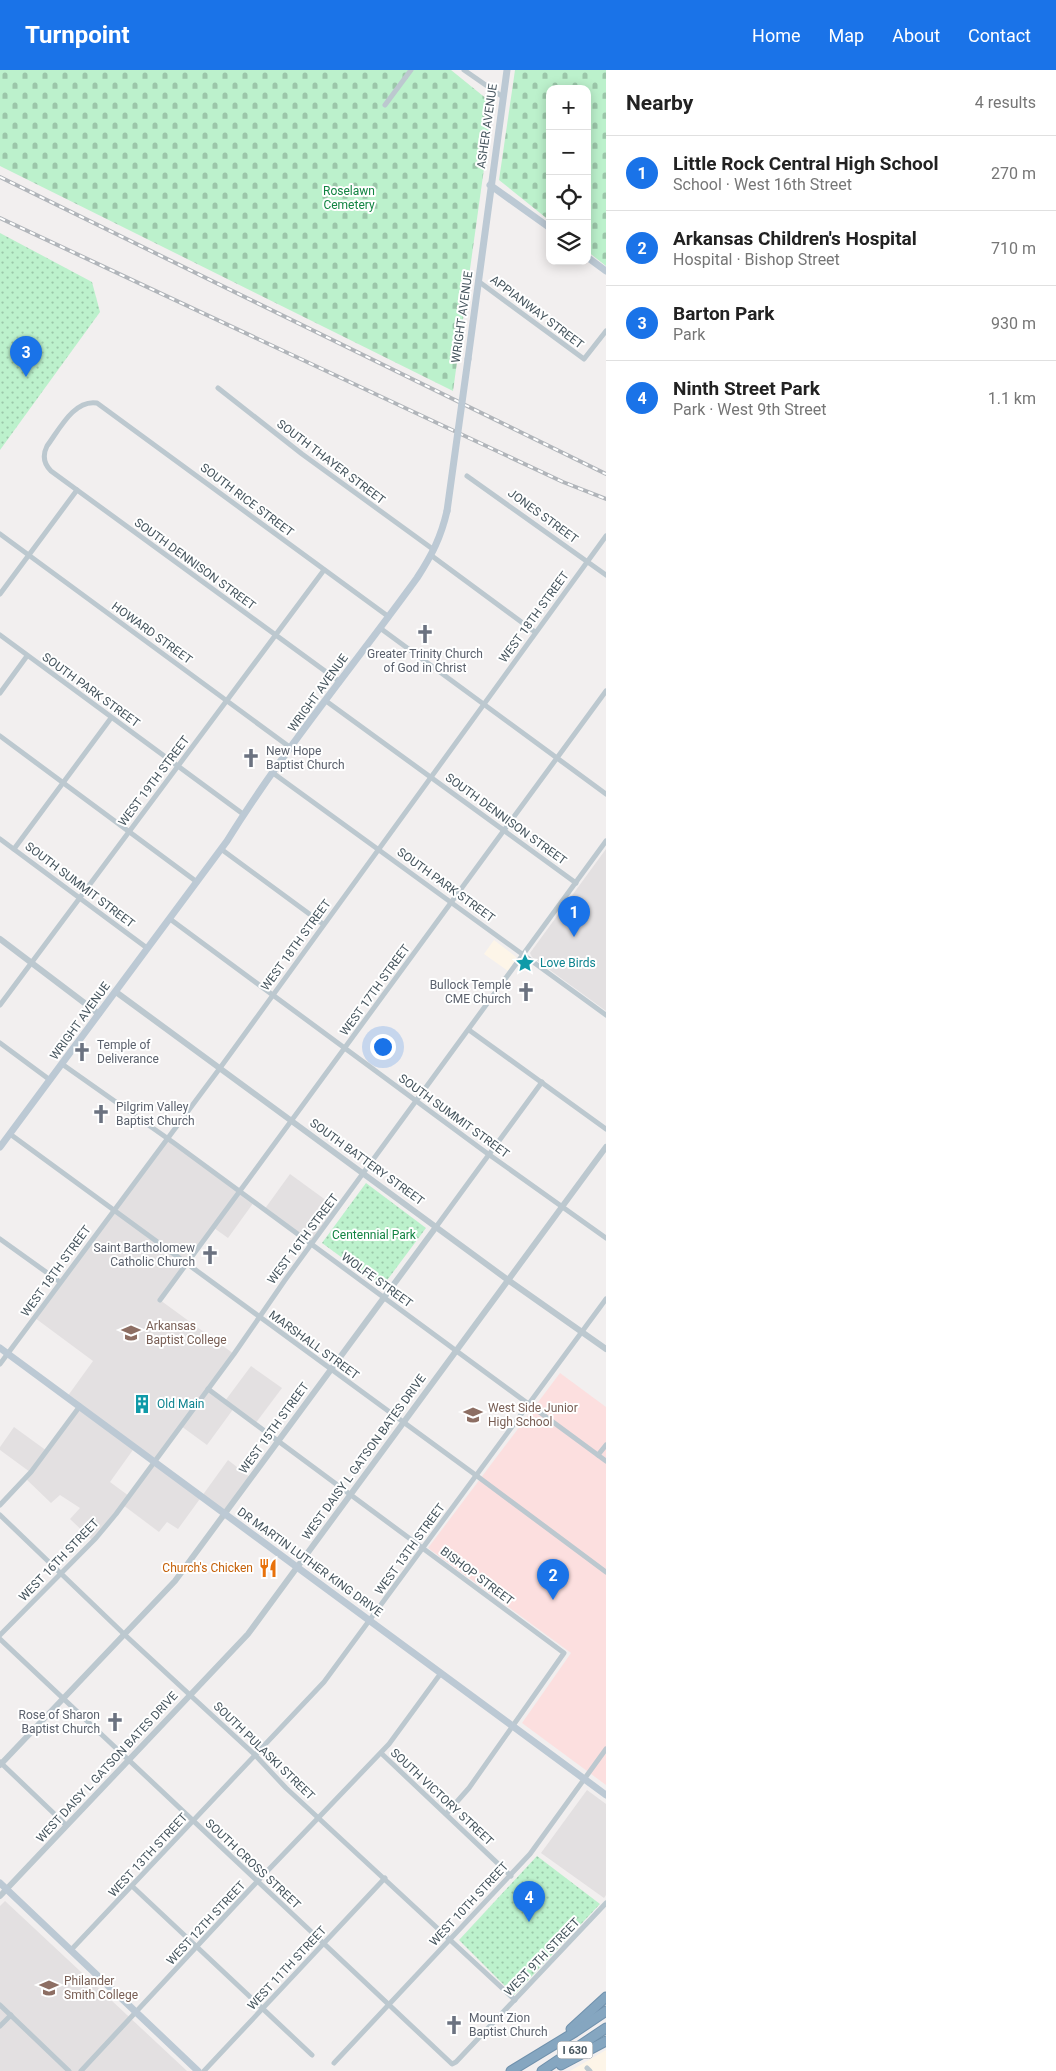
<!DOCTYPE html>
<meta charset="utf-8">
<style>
:root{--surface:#fff;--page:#f2f2f2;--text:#222;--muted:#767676;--line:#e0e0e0;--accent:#1a73e8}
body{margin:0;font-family:Roboto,sans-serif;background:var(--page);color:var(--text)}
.controls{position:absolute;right:15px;top:15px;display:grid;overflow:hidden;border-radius:10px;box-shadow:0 2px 12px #0003}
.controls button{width:45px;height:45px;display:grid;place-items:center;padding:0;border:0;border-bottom:1px solid var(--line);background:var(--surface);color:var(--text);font:25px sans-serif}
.you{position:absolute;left:382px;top:976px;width:18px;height:18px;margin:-12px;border:4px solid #fff;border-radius:50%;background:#1a73e8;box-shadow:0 0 0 8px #1a73e833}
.badge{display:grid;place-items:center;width:32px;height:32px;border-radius:50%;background:var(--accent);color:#fff;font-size:16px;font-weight:700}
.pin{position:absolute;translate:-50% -41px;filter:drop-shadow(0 1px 2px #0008)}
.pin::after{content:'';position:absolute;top:26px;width:18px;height:15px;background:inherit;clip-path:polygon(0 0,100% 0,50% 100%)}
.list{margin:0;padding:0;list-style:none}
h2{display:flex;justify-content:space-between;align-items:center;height:65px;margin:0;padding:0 20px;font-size:21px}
h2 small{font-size:16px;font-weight:400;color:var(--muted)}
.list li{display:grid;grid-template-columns:32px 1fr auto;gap:15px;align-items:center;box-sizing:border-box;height:75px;padding:0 20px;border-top:1px solid var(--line)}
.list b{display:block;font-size:19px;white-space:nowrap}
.list p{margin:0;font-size:16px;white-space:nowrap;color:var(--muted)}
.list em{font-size:16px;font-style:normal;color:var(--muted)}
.icon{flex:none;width:28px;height:28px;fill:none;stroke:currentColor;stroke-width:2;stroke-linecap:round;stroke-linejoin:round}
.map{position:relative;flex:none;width:606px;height:2001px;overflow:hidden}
header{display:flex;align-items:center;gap:30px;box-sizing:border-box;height:70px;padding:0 25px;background:var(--accent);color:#fff}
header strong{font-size:24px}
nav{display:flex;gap:28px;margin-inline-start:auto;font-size:18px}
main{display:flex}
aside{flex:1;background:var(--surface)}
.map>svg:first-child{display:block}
.commercial{fill:#fdf5e8}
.education{fill:#e3e0e1;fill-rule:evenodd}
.medical{fill:#fcdfdf}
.cemetery{fill:url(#cemetery-stones)}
.park{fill:url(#park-dots)}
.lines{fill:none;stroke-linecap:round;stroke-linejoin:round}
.motorway-casing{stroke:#7091ac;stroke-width:11}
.minor{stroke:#bcc8cf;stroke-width:5}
.tertiary{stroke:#bcc8cf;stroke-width:6}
.secondary{stroke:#bcc9d4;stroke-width:7}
.motorway{stroke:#85a6c0;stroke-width:9}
.rail-casing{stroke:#b1b5ba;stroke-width:4}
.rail{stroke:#fff;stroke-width:2;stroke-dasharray:5.5;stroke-linecap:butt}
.secondary-bridge{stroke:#bcc9d4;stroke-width:7}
.labels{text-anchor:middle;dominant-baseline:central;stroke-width:4;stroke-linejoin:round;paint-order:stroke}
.shield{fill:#fff;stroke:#7e888e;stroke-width:1}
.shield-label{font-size:11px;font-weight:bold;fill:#46555e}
.street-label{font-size:12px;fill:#46555e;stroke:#fff}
.park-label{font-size:12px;fill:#128442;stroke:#fff}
.worship-label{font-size:12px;fill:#5b616d;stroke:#fff;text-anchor:start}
.culture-label{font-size:12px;fill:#0d838f;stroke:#fff;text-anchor:start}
.education-label{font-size:12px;fill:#785e54;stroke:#fff;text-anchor:start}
.food-label{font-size:12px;fill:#c56008;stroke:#fff;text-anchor:end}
</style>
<header>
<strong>Turnpoint</strong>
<nav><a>Home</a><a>Map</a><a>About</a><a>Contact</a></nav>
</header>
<main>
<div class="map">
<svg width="606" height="2001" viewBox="0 0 606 2001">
<defs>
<pattern id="cemetery-stones" width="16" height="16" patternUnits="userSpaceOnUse" patternTransform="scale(1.25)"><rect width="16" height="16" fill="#bcf1cc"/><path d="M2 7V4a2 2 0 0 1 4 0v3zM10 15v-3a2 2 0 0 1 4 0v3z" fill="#9bc6a9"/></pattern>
<pattern id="park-dots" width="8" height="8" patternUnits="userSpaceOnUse" patternTransform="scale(1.25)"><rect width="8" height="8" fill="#bcf1cc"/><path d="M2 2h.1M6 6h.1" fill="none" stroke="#9bc6a9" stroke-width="1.8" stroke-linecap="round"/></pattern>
</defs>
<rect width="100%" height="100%" fill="#f2efef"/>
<g class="commercial">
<polygon points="494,870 516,887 516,889 508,901 484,884"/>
<polygon points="606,1980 606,2001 570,2001"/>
</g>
<g class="education">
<polygon points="606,779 606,941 532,887 530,883"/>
<path d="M168,1068L254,1132L228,1168L214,1158L160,1230L234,1284L208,1319L225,1331L251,1296L282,1318L255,1354L234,1338L207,1375L181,1356L156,1391L202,1426L228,1390L251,1408L225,1443L202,1426L178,1459L167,1452L159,1462L123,1435L93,1471L70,1449L80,1438L60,1425L51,1433L25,1408L30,1402L0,1380V1377L14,1357L47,1381L80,1336L67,1327L93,1291L35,1248ZM135,1377L155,1391L129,1426L110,1412Z"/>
<polygon points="290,1104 338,1139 311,1175 264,1140"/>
<polygon points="587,1720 606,1734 606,1825 604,1828 541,1783"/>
<polygon points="5,1831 187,2001 0,2001 0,1836"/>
</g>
<polygon class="medical" points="560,1303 606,1337 606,1715 522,1653 571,1583 428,1478"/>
<g class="cemetery">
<polygon points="0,0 451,0 493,34 453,321 0,96"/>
<polygon points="515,0 606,0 606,196 587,181 587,19 550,19 550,151 499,110"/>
</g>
<g class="park">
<polygon points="0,163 92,212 100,242 0,380"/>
<polygon points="366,1113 426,1158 382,1217 322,1173"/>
<polygon points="537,1786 600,1834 514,1925 459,1870"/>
</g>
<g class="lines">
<g class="motorway-casing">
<g id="motorway">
<polyline points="571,1959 606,1927"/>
<polyline points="561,1995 606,1971"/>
<polyline points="511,2001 575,1962 606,1941"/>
<polyline points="542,2001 606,1958"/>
</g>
</g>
<g class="minor">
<polyline points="464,0 503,27"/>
<polyline points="385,35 411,0"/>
<polyline points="478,211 584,289 606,261"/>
<polyline points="218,318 302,384 434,480"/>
<polyline points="467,406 606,505"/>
<polyline points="0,464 291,678"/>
<polyline points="432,486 535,562"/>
<polyline points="0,524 77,420"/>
<polyline points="380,558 606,724"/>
<polyline points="0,565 243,744"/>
<path d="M340,612L51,401C44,394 42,386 47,376C59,360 74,329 97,333L389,547"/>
<polyline points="0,623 27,586"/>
<polyline points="326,631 576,813"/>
<polyline points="0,666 197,812"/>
<polyline points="273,703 606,945"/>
<polyline points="0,769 147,878"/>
<polyline points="14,779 111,648"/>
<polyline points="221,779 323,854"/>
<polyline points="170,849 484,1081 606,1168"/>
<polyline points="0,935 324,500"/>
<polyline points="469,960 606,1059"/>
<polyline points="0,973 50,1010"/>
<polyline points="62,994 174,1073 606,1391"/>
<polyline points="10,1064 477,1406 606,1502"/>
<polyline points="436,1157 542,1012"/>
<polyline points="0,1169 60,1212"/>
<polyline points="160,1230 606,621"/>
<polyline points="0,1294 220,998 606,466"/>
<polyline points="208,1319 564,1583 469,1718 446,1744"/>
<polyline points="598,1385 606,1375"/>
<polyline points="0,1435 31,1402 80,1336"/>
<polyline points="0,1445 125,1565 255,1685 286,1718 515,1930"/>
<polyline points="0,1565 96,1468 116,1444 234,1284 285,1210 606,771"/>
<polyline points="0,1569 452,1994 456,1992 606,1833"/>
<polyline points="381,1683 511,1806"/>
<polyline points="0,1692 66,1755"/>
<polyline points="132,1816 312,1985"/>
<polyline points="71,1880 324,1612 606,1229"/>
<polyline points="0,1935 69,2001"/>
<polyline points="0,1956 11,1945"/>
<polyline points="334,1993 530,1784 606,1679"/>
<polyline points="587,1998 590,2001"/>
<polyline points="81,2001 253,1816 389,1674 441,1603"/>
<polyline points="204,2001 385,1808"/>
</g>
<g class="tertiary">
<polyline points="0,869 99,944"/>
<polyline points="116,922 508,1210 606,1279"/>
<polyline points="0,1695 175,1511 436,1157"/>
<polyline points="0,1826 248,1564 606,1077"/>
</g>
<g class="secondary">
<polyline points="490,115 550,158"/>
<polyline points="587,187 606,201"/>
<polyline points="468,289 507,0"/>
<path d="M0,1077L227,771C284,679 354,595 417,508C432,485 441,467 447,441"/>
<polyline points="0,1278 606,1725"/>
<polyline points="0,1813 198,2001"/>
</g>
<use href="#motorway" class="motorway"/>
<g class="rail-casing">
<g id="rail">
<polyline points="0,107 606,404"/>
<polyline points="0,148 563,412 606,429"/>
</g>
</g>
<use href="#rail" class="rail"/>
<polyline class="secondary-bridge" points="447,441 468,289"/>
</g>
<defs>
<g id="church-bare" transform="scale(1.5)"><path d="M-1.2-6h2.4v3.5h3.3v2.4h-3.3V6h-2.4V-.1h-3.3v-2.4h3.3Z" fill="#6b7280" stroke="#fff" stroke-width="2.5" paint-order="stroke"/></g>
<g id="sight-bare" transform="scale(1.5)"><path d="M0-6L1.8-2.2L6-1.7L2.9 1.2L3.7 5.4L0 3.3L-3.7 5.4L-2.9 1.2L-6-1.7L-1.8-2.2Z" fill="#0f9aa8" stroke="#fff" stroke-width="2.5" paint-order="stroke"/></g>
<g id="university-bare" transform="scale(1.5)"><path d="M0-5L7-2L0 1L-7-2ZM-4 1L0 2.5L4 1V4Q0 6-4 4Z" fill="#8d6e63" stroke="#fff" stroke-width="2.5" paint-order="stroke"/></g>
<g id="building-bare" transform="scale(1.5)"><path d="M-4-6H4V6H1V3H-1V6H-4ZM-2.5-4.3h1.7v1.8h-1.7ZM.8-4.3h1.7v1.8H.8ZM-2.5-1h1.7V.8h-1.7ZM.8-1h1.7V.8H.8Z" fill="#0f9aa8" stroke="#fff" stroke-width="2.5" paint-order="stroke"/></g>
<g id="school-bare" transform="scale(1.5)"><path d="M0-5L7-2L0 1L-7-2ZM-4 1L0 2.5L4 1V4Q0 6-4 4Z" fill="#8d6e63" stroke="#fff" stroke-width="2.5" paint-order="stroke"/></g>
<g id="restaurant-bare" transform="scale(1.5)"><path d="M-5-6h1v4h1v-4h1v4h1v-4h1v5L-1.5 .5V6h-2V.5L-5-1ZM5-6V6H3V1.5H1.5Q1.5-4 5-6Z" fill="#e8710a" stroke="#fff" stroke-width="2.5" paint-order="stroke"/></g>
</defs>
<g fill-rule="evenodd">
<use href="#church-bare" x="425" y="564"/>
<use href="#church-bare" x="251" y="688"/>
<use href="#sight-bare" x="525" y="893"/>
<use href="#church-bare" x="526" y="922"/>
<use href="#church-bare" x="82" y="982"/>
<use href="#church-bare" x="101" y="1044"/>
<use href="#church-bare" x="210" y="1185"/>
<use href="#university-bare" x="131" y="1263"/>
<use href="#building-bare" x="142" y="1334"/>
<use href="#school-bare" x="473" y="1345"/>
<use href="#restaurant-bare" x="268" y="1498"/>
<use href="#church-bare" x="115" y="1652"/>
<use href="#university-bare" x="49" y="1918"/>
<use href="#church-bare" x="454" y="1955"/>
</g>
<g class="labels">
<rect class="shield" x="557.5" y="1971.5" width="35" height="17" rx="4"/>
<g class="shield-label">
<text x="575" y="1980">I 630</text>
</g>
<g class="street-label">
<text transform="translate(487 56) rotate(-82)">ASHER AVENUE</text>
<text transform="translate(537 242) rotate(37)">APPIANWAY STREET</text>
<text transform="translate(462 247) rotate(-82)">WRIGHT AVENUE</text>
<text transform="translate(331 392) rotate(37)">SOUTH THAYER STREET</text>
<text transform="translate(247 430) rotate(37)">SOUTH RICE STREET</text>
<text transform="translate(543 446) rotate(36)">JONES STREET</text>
<text transform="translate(195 494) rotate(36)">SOUTH DENNISON STREET</text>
<text transform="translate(534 547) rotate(-54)">WEST 18TH STREET</text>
<text transform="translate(152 563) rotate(36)">HOWARD STREET</text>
<text transform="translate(91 620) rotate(36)">SOUTH PARK STREET</text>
<text transform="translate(318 623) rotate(-54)">WRIGHT AVENUE</text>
<text transform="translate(154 711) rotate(-53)">WEST 19TH STREET</text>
<text transform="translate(506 749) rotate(36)">SOUTH DENNISON STREET</text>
<text transform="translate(80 815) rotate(37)">SOUTH SUMMIT STREET</text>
<text transform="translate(446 815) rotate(36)">SOUTH PARK STREET</text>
<text transform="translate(296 875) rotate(-54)">WEST 18TH STREET</text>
<text transform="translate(375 920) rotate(-54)">WEST 17TH STREET</text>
<text transform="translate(80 951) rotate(-54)">WRIGHT AVENUE</text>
<text transform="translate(454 1046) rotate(36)">SOUTH SUMMIT STREET</text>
<text transform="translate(367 1092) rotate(36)">SOUTH BATTERY STREET</text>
<text transform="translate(303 1169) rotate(-53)">WEST 16TH STREET</text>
<text transform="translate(56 1201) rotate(-54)">WEST 18TH STREET</text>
<text transform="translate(377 1210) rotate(36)">WOLFE STREET</text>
<text transform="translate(314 1275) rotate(36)">MARSHALL STREET</text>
<text transform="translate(274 1358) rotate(-54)">WEST 15TH STREET</text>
<text transform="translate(364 1387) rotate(-54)">WEST DAISY L GATSON BATES DRIVE</text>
<text transform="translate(410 1479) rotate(-54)">WEST 13TH STREET</text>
<text transform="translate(59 1490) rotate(-46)">WEST 16TH STREET</text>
<text transform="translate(310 1492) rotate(36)">DR MARTIN LUTHER KING DRIVE</text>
<text transform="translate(477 1506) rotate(37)">BISHOP STREET</text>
<text transform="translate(264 1681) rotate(44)">SOUTH PULASKI STREET</text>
<text transform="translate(107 1697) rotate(-47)">WEST DAISY L GATSON BATES DRIVE</text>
<text transform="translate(442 1727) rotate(43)">SOUTH VICTORY STREET</text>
<text transform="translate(148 1785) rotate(-47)">WEST 13TH STREET</text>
<text transform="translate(253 1794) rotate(43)">SOUTH CROSS STREET</text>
<text transform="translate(469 1834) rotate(-47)">WEST 10TH STREET</text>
<text transform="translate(206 1853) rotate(-47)">WEST 12TH STREET</text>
<text transform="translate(542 1887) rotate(-46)">WEST 9TH STREET</text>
<text transform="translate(287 1898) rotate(-47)">WEST 11TH STREET</text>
</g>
<g class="park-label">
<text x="349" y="121">Roselawn<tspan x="349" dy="14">Cemetery</tspan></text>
<text x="374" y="1165">Centennial Park</text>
</g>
<g class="worship-label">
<text x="425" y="584" text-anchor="middle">Greater Trinity Church<tspan x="425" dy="14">of God in Christ</tspan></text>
<text x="266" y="681">New Hope<tspan x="266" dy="14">Baptist Church</tspan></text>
<text x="511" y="915" text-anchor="end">Bullock Temple<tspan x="511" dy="14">CME Church</tspan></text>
<text x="97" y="975">Temple of<tspan x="97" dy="14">Deliverance</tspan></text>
<text x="116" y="1037">Pilgrim Valley<tspan x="116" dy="14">Baptist Church</tspan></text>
<text x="195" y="1178" text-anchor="end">Saint Bartholomew<tspan x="195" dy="14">Catholic Church</tspan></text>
<text x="100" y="1645" text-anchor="end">Rose of Sharon<tspan x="100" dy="14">Baptist Church</tspan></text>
<text x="469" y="1948">Mount Zion<tspan x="469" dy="14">Baptist Church</tspan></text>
</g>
<g class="culture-label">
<text x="540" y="893">Love Birds</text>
<text x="157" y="1334">Old Main</text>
</g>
<g class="education-label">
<text x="146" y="1256">Arkansas<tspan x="146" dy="14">Baptist College</tspan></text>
<text x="488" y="1338">West Side Junior<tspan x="488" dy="14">High School</tspan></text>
<text x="64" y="1911">Philander<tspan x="64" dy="14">Smith College</tspan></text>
</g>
<g class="food-label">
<text x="253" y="1498">Church's Chicken</text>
</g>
</g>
</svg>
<div class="controls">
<button>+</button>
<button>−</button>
<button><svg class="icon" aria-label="locate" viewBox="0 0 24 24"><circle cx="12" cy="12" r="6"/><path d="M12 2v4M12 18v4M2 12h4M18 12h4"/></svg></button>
<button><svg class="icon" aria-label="layers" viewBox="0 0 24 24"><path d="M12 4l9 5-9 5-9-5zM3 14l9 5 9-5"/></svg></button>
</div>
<div class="you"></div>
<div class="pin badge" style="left:574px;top:867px">1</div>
<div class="pin badge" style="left:553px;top:1530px">2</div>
<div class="pin badge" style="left:26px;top:307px">3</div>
<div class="pin badge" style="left:529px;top:1852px">4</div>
</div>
<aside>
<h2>Nearby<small>4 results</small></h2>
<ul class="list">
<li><span class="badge">1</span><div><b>Little Rock Central High School</b><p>School · West 16th Street</p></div><em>270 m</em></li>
<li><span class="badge">2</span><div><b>Arkansas Children's Hospital</b><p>Hospital · Bishop Street</p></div><em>710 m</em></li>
<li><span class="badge">3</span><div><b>Barton Park</b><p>Park</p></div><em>930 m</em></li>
<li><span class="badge">4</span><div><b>Ninth Street Park</b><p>Park · West 9th Street</p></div><em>1.1 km</em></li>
</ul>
</aside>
</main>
